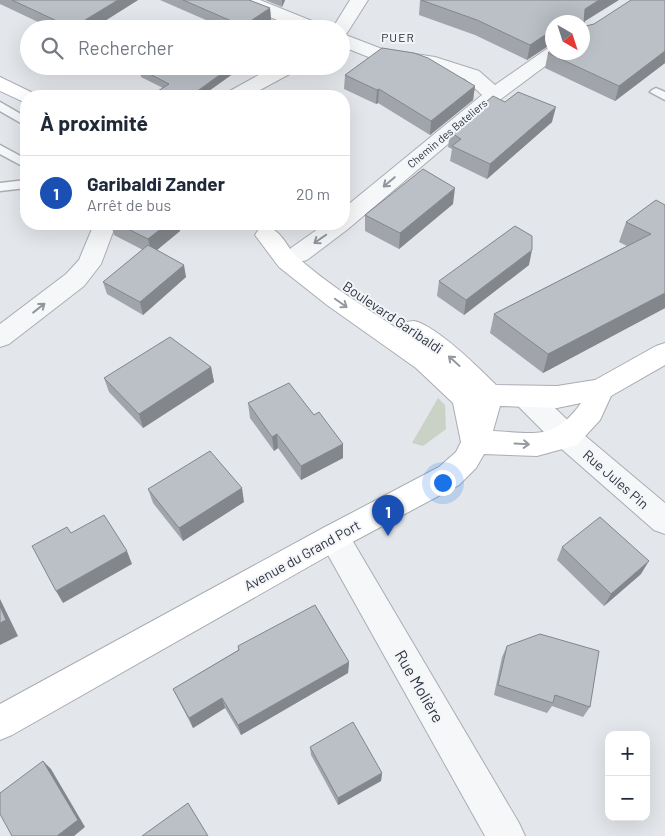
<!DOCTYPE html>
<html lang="fr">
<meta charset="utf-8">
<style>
:root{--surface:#fff;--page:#f6f6f7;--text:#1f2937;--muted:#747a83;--line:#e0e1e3;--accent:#db2777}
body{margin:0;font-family:Barlow,sans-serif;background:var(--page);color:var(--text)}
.controls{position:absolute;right:15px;bottom:15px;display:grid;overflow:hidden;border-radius:10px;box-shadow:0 5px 20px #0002}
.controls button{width:45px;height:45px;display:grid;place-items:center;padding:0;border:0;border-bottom:1px solid var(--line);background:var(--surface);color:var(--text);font:25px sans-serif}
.compass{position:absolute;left:545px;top:15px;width:45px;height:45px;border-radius:50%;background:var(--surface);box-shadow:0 5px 20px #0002;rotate:141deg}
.you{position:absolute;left:442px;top:482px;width:18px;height:18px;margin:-12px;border:4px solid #fff;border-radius:50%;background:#1a73e8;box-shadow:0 0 0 8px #1a73e833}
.badge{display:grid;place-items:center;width:32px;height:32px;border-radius:50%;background:var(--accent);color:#fff;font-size:16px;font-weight:700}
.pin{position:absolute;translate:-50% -41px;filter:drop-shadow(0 1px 2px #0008)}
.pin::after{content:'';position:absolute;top:26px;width:18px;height:15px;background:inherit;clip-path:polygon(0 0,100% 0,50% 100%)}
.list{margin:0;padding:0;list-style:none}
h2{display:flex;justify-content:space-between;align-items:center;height:65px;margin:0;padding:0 20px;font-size:21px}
h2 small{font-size:16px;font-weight:400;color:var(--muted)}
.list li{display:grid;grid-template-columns:32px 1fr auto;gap:15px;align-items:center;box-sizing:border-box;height:75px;padding:0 20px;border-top:1px solid var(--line)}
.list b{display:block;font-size:19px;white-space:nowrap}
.list p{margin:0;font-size:16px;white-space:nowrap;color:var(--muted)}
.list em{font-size:16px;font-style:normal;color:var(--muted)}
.icon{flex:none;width:28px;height:28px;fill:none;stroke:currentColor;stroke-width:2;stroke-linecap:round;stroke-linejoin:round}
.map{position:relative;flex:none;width:665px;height:836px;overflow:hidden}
.search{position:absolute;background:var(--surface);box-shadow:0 5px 20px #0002;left:20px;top:20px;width:330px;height:55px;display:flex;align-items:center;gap:12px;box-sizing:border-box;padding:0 18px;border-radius:28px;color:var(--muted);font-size:19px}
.panel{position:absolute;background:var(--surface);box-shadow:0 5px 20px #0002;left:20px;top:90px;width:330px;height:140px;border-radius:20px}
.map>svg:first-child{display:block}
.green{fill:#c9d3c5}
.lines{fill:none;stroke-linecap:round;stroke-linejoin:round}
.lane-casing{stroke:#a9adb4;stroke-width:3}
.street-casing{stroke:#a9adb4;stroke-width:2}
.secondary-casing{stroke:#a9adb4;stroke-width:2}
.lane{fill:#f6f7f9;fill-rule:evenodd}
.street{fill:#f6f7f9;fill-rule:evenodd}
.secondary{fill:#fff;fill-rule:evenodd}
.wall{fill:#a1a5ab}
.shaded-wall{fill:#83868b}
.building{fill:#bbc0c7;stroke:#83868b}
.oneway{stroke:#92969d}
.oneway2{stroke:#969aa0}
.labels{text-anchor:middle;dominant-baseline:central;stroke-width:4;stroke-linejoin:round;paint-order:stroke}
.far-street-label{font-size:11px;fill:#2d3541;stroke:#f3f5f8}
.far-neighbourhood-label{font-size:12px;letter-spacing:1px;fill:#1f2632;stroke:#f3f5f8}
.street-label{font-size:14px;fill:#2d3541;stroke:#f3f5f8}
.near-street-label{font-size:16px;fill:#2d3541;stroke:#f3f5f8}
</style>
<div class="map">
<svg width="665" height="836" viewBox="0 0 665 836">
<rect width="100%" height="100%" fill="#e3e6ea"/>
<polygon class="green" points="438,398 445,405 446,429 423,446 412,443"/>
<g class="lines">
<g class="lane-casing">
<g id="lane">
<polygon points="656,88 665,92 665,100 650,92 652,90"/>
<polygon points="0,102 26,117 26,126 0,111"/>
<polygon points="0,145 26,159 26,168 0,154"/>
<polygon points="26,180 26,188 0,191 0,183"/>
</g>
</g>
<g class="street-casing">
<g id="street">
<polygon points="235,0 260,0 322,25 325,29 299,29 238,4"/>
<polygon points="350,0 368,0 347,33 343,34 382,49 435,57 479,71 495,85 548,48 552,47 552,52 564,52 501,99 348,229 307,260 299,262 291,260 287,254 291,248 325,224 344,224 344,208 482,95 465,79 432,68 371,58 341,46 341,29 332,29"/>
<polygon points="275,66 299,66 297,70 249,96 225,96 228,92"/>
<polygon points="94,224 116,224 101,264 84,286 9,344 0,347 0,324 66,274 79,260"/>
<polygon points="526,386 536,390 577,429 665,503 665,534 654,530 557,445 516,404 512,397 516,390"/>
<polygon points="334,524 345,528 519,823 525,836 485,836 323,546 319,537 323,528"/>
</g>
</g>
<g class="secondary-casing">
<g id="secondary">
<polygon points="0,77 33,93 35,96 26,96 26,103 0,91"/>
<path d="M267,227C282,231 286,246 296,256C327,284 365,307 399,330L403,323C407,322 410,321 414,321C437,326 479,368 496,385L557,386L595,380L656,346L665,343V365L611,396L600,420L577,445L537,456L484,454L476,468L459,485L345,546L12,735L0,740V704L323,528L439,467L456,452L461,442L453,403L416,368L327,305L279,267L255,235L259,229ZM581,403C554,441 534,433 493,431L500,406L557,408Z"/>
</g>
</g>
<use href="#lane" class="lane"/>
<use href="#street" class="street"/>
<use href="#secondary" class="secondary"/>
</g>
<g class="wall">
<polygon points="0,0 138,0 92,29 53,29 0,4"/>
<polygon points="160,0 249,0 270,8 271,20 257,29 205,29 215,24"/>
<polygon points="265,0 285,0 282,7"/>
<polygon points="420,0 584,23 584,24 586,26 594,24 665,0 665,63 615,101 545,68 548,53 582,52 582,22 552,22 548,46 527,60 475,35 419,15"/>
<polygon points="244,66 163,88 141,77 140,69"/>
<polygon points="345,75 475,86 473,100 430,135 378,103 376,104 344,89"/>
<polygon points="505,102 552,122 487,179 450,161 452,149 448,147 450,132"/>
<polygon points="453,204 399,249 365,231 365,215"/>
<polygon points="665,205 665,308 543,373 490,333 494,314 627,246 619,242 626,222"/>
<polygon points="111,224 179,224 180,231 157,250 186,277 143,315 107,294 103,282 143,250 114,235"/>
<polygon points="529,265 464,315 437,296 439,281"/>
<polygon points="211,367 214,382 143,428 109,392 104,378"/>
<polygon points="248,403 314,415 343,444 343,458 301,480 278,448 274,451 250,418"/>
<polygon points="148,489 244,502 183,541 153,503"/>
<polygon points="562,547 641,574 604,606 557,560"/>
<polygon points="238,646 349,662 348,673 241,735 225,708 193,728 178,699 173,689 238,650"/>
<polygon points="507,646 590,707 583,717 552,706 547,713 494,695 502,657"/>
<polygon points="310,747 382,773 381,781 338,805 311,755"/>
</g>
<g class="shaded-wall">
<polygon points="118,0 138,0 92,29 72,29 72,28"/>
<polygon points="282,0 285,0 282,7"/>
<polygon points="599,0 619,0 582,23 585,9"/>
<polygon points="270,8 271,20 257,29 243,29 243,26"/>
<polygon points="551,31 552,31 552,46 548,46 527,60 530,45"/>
<polygon points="665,51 665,63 615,101 619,86"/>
<polygon points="232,66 244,66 202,96 197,96 196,92"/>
<polygon points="475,86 473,100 430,135 431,121"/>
<polygon points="379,89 378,103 376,104 377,90"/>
<polygon points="556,107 552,122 487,179 490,164"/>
<polygon points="455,188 453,204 399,249 400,233"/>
<polygon points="167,224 179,224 180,231 152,254 148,239"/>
<polygon points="532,250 529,265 464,315 466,300"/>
<polygon points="184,265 186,277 143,315 140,302"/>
<polygon points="665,293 665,308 543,373 548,354"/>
<polygon points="211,367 214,382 143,428 139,414"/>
<polygon points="277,434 278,448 274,451 272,437"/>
<polygon points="343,444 343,458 301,480 301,466"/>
<polygon points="242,488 244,502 183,541 179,528"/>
<polygon points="127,551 132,564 63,603 56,591"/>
<polygon points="649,561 641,574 604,606 611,594"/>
<polygon points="0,599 18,636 0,645"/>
<polygon points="349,662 348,673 241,735 238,725"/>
<polygon points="222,698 225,708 193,728 189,718"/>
<polygon points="43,761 51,769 85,827 74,836 57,836"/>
<polygon points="382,773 381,781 338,805 338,798"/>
</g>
<g class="building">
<polygon points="12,0 118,0 72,28"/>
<polygon points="183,0 249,0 270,8 243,26"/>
<polygon points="421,0 599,0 585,9 584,24 586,26 594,24 631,0 665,0 665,51 619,86 548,53 552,50 552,52 582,52 582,22 552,22 552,31 551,31 530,45 477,20"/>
<polygon points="213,24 226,29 205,29"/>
<polygon points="382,48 414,53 428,58 475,86 431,121 379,89 377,90 345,75"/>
<polygon points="144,66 232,66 196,92 201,94 198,96 150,96 169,84 140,69"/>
<polygon points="518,92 556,107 490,164 452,146 461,139 450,132 493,96 505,102"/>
<polygon points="423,169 455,188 400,233 365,215"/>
<polygon points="656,200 665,205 665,293 548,354 494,314 651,234 626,222"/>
<polygon points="118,224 167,224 148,239"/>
<polygon points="515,226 532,236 532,250 466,300 439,281"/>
<polygon points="148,245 184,265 140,302 103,282"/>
<polygon points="170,337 211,367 139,414 104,378"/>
<polygon points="289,383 314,415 319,412 343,444 301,466 277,434 272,437 248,403"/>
<polygon points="210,451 242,488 179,528 148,489"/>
<polygon points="104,515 127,551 56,591 32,546 67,527 71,533"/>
<polygon points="600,517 649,561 611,594 562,547"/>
<polygon points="315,605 349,662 238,725 222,698 189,718 173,689 239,650 238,646"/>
<polygon points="0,606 6,620 0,623"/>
<polygon points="540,634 599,651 590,707 555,695 553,703 498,685 507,646"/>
<polygon points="353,722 382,773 338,798 310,747"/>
<polygon points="43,761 78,820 57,836 12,836 0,814 0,793"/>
<polygon points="188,803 208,836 142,836"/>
</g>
<defs><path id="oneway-shaft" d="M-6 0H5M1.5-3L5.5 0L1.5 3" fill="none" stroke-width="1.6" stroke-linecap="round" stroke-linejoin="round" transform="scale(1.25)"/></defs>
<g class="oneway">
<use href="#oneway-shaft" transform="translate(389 182) rotate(140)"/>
<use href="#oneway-shaft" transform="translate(320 239) rotate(145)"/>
<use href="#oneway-shaft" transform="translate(39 308) rotate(-38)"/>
</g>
<g class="oneway2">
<use href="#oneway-shaft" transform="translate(341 303) rotate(35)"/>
<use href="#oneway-shaft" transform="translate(454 361) rotate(-138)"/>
<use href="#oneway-shaft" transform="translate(522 444) rotate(3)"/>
</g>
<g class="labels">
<g class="far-street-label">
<text transform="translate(447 133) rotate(-40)">Chemin des Bateliers</text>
</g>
<g class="far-neighbourhood-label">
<text x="398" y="37">PUER</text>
</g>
<g class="street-label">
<text transform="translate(393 317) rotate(34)">Boulevard Garibaldi</text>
<text transform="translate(616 479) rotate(41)">Rue Jules Pin</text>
<text transform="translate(302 555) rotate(-29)">Avenue du Grand Port</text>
</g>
<g class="near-street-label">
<text transform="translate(420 686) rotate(60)">Rue Molière</text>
</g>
</g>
</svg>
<div class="controls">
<button>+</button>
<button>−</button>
</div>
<svg class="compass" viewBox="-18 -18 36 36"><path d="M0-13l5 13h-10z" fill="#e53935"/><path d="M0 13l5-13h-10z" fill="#747a83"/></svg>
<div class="you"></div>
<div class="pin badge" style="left:388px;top:536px;background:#1a4fb4">1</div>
<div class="search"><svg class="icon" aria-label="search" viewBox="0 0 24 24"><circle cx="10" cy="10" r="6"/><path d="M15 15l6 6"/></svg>Rechercher</div>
<section class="panel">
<h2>À proximité<small></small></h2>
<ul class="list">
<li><span class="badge" style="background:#1a4fb4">1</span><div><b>Garibaldi Zander</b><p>Arrêt de bus</p></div><em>20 m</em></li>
</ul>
</section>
</div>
